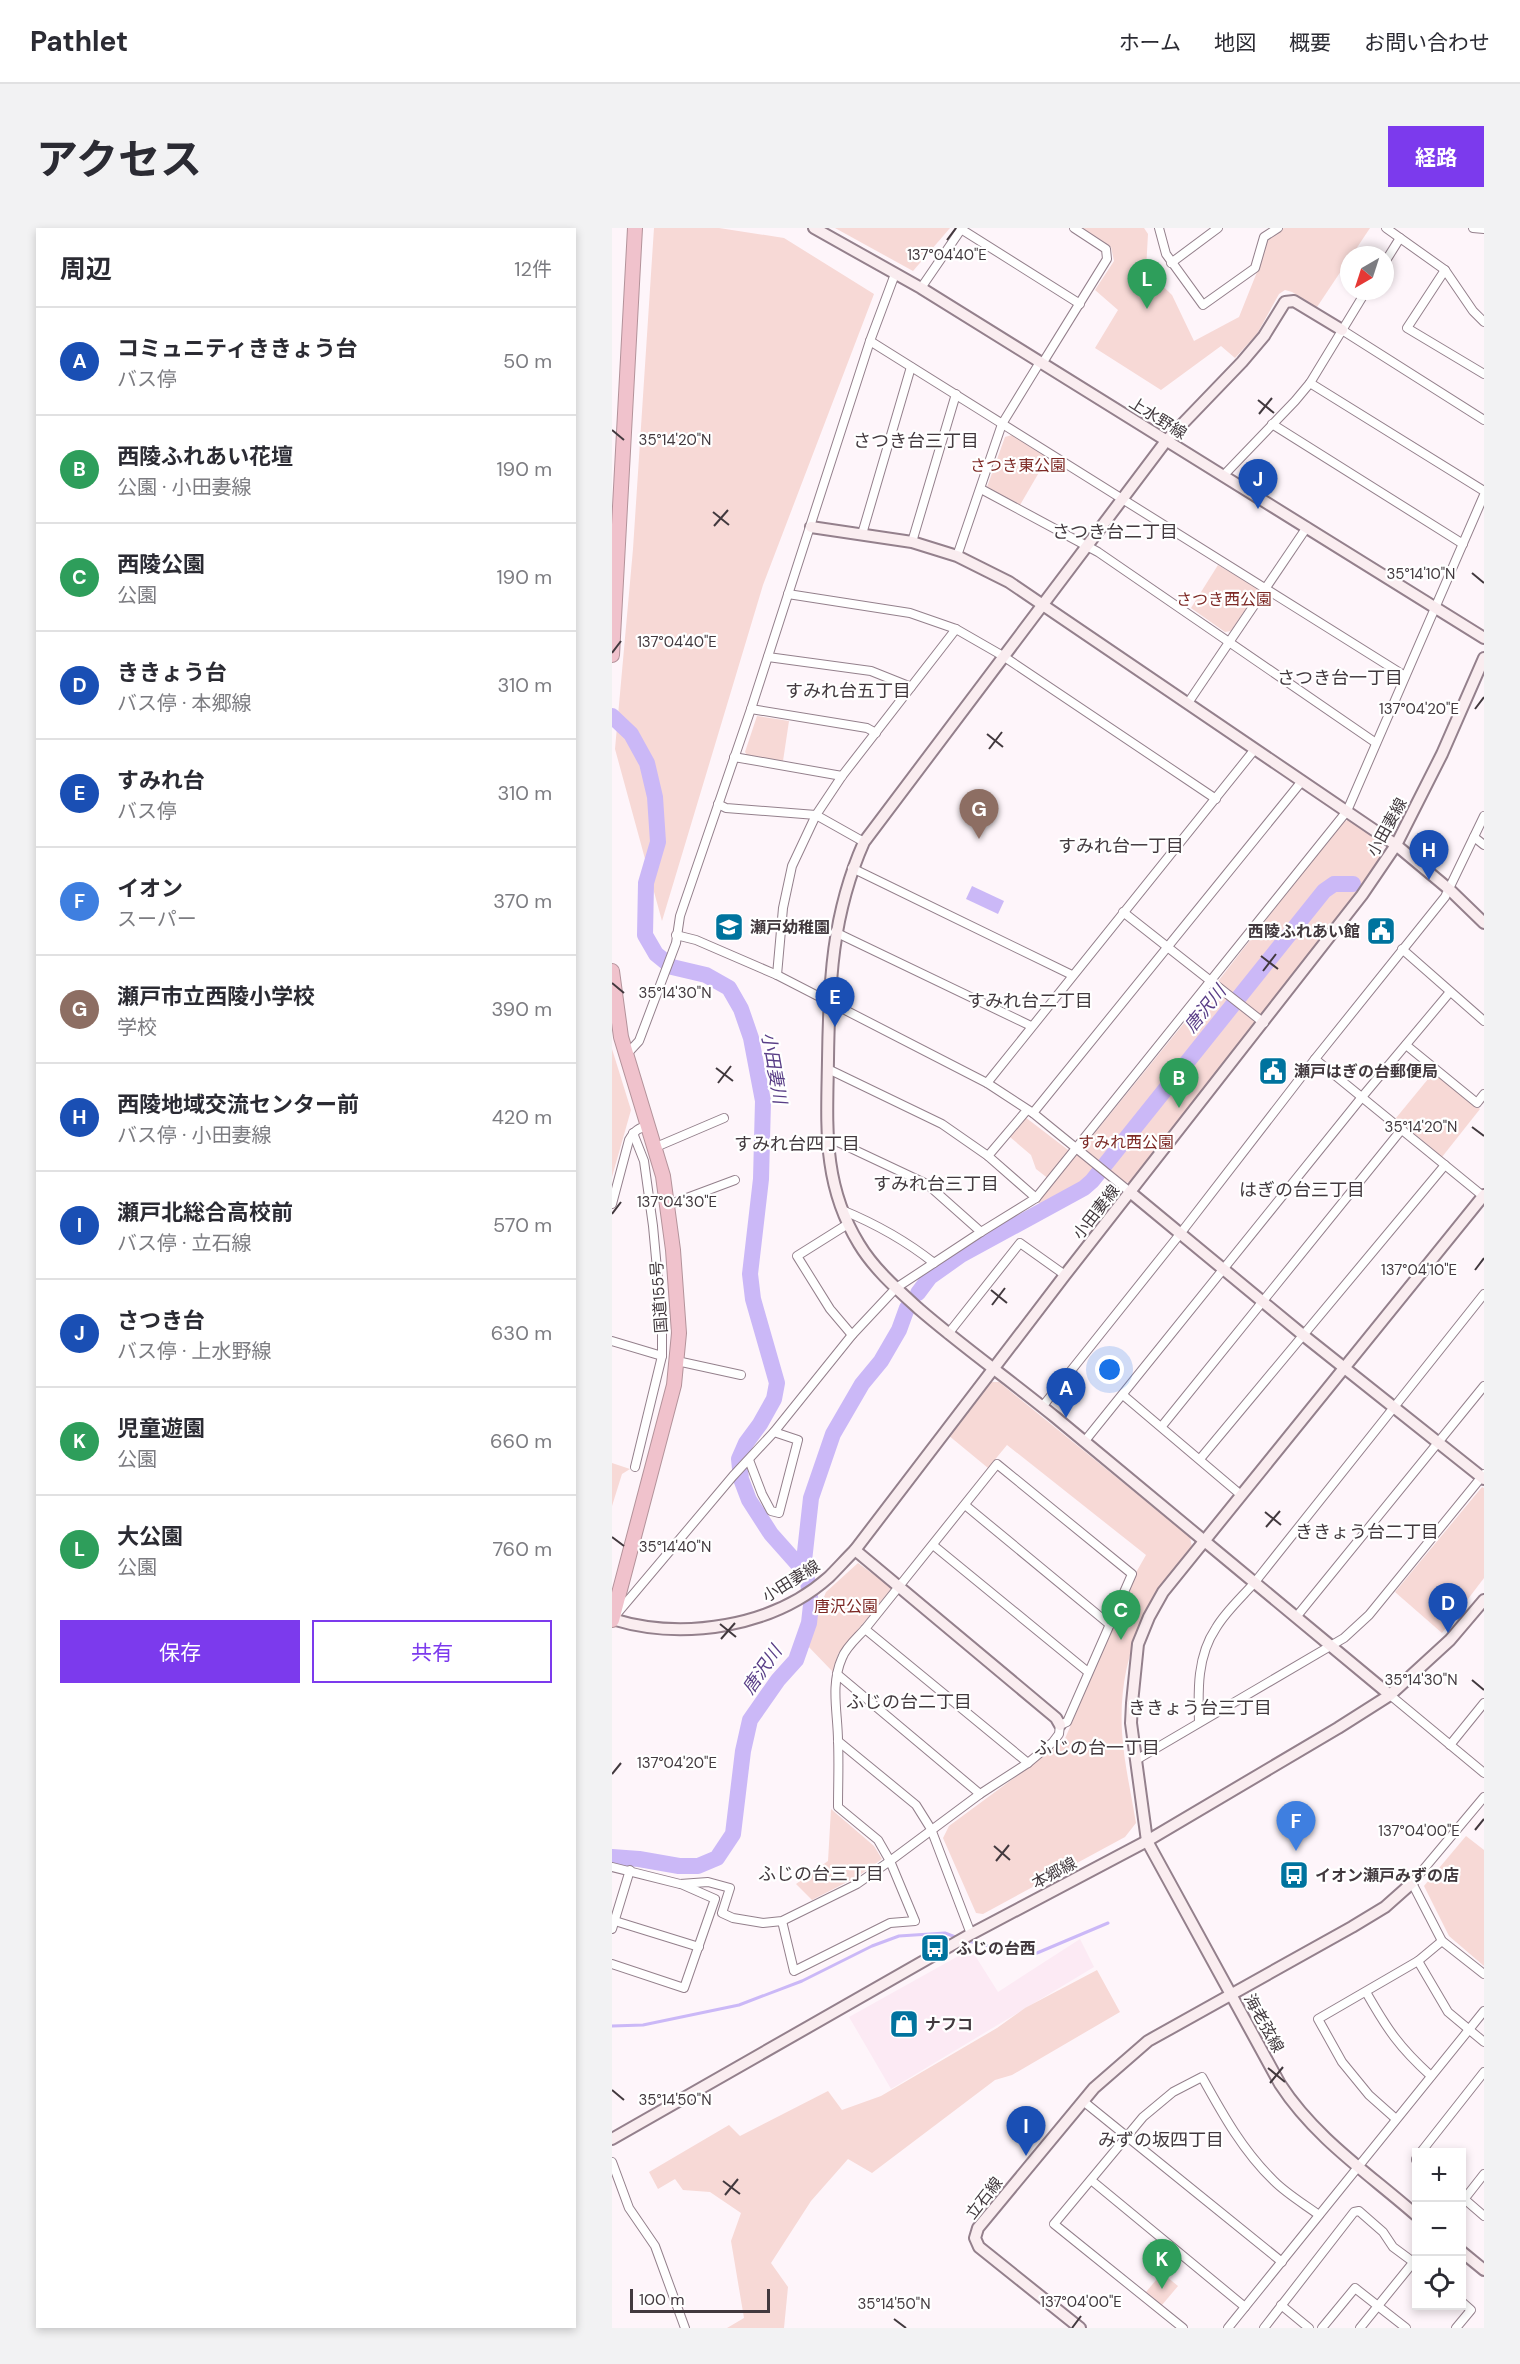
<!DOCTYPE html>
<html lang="ja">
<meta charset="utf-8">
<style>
:root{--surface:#fff;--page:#f2f2f3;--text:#2b2b33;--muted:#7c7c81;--line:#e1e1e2;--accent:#7c3aed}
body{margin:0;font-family:"DM Sans","Noto Sans JP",sans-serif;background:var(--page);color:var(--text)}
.controls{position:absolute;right:18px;bottom:18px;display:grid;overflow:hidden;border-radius:0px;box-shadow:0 3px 9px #0003}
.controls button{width:54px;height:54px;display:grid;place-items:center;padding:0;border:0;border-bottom:2px solid var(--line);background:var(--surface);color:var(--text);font:30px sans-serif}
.compass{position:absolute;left:728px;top:18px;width:54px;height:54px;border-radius:50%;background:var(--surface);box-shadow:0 3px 9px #0003;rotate:219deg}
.scale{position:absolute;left:18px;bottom:15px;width:140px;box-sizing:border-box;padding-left:6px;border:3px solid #42393e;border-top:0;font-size:16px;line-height:21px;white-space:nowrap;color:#42393e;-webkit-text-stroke:4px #fff;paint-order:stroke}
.you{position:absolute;left:498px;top:1142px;width:21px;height:21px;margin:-15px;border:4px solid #fff;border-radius:50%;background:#1a73e8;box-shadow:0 0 0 9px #1a73e833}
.badge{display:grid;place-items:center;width:39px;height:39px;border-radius:50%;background:var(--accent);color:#fff;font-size:20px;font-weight:700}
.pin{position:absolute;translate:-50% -50px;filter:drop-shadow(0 2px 3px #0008)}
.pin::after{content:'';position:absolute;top:32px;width:21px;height:18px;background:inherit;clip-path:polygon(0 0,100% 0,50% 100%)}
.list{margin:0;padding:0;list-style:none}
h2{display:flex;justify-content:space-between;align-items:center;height:78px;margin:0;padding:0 24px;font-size:26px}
h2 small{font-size:20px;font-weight:400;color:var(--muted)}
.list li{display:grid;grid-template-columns:39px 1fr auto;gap:18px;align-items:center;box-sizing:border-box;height:108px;padding:0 24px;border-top:2px solid var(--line)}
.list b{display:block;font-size:22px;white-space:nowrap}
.list p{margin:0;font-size:20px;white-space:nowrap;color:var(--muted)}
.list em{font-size:20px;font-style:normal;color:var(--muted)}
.actions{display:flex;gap:12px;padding:18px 24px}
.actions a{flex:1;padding:14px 0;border:2px solid var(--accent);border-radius:0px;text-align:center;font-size:21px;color:var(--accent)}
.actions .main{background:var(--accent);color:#fff}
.icon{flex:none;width:33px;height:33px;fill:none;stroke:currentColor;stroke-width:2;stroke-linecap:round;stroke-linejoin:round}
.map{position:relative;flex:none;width:872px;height:2100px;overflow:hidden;border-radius:0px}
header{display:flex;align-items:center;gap:36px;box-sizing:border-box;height:84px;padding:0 30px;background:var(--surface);border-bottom:2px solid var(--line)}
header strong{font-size:28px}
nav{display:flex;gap:33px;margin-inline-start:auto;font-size:21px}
.intro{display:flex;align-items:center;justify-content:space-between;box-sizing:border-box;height:144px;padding:0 36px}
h1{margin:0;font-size:42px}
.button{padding:15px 27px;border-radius:0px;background:var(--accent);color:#fff;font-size:21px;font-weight:700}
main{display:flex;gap:36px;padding:0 36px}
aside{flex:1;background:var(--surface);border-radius:0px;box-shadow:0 3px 9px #0003}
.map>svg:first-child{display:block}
.built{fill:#fceaf4}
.green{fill:#f7d9d6}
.water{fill:#cbb8f7}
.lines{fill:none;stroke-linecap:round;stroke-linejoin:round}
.stream{stroke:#cbb8f7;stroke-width:3}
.river{stroke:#cbb8f7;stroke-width:16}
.street-casing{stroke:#94808c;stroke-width:10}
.secondary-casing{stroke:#94808c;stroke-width:14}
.highway-casing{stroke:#b3929a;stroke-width:16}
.street{stroke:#fff;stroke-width:8}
.secondary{stroke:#faedf0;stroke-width:10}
.highway{stroke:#f0c2cc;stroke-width:14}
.ticks{fill:none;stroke:#42393e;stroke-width:2}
.labels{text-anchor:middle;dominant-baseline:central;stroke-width:4.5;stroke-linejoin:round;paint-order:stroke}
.street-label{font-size:16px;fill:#42393e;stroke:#fff}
.park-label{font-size:16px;fill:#7d2925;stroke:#fff}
.poi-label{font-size:16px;font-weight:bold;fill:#42393e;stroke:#fff;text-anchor:start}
.neighbourhood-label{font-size:18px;fill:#42393e;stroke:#fff}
.water-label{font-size:18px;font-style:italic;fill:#593e87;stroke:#fff}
.ticks-label{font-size:15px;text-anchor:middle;fill:#42393e;stroke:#fff;stroke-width:4.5;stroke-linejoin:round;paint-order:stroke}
</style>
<header>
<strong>Pathlet</strong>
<nav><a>ホーム</a><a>地図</a><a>概要</a><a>お問い合わせ</a></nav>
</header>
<div class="intro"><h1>アクセス</h1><a class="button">経路</a></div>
<main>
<aside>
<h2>周辺<small>12件</small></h2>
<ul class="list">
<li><span class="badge" style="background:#1a4fb4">A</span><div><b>コミュニティききょう台</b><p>バス停</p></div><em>50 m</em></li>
<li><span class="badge" style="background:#2e9e5b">B</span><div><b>西陵ふれあい花壇</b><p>公園 · 小田妻線</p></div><em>190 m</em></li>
<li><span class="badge" style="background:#2e9e5b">C</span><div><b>西陵公園</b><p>公園</p></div><em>190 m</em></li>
<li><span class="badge" style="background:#1a4fb4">D</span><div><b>ききょう台</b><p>バス停 · 本郷線</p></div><em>310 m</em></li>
<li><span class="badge" style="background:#1a4fb4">E</span><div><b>すみれ台</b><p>バス停</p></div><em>310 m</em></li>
<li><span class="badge" style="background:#3f7fe0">F</span><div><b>イオン</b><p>スーパー</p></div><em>370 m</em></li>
<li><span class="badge" style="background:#8d6e63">G</span><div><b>瀬戸市立西陵小学校</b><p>学校</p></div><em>390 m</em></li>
<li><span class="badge" style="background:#1a4fb4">H</span><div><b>西陵地域交流センター前</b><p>バス停 · 小田妻線</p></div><em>420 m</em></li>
<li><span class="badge" style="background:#1a4fb4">I</span><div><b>瀬戸北総合高校前</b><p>バス停 · 立石線</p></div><em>570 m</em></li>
<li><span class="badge" style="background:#1a4fb4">J</span><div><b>さつき台</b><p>バス停 · 上水野線</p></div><em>630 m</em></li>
<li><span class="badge" style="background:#2e9e5b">K</span><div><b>児童遊園</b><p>公園</p></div><em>660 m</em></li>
<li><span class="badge" style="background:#2e9e5b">L</span><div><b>大公園</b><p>公園</p></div><em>760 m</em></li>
</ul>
<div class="actions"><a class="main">保存</a><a>共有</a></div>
</aside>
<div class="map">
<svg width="872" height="2100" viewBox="0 0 872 2100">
<rect width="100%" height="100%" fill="#fef5fa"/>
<polygon class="built" points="468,1711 482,1739 279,1861 237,1789 359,1721 386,1764"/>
<g class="green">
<polygon points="42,0 107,0 172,10 262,66 151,357 50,693 3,521 21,321"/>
<polygon points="223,0 338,0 301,43"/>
<polygon points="470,0 532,0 536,6 534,42 560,67 582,113 627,89 645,44 653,16 661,6 672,0 758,0 740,27 737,27 737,31 705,79 680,64 673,62 667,66 645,106 623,130 609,118 549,162 483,120 506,82 483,62 502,33 499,19"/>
<polygon points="400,207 436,229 408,277 375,259 393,209"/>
<polygon points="606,337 647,361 619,403 613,404 579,380"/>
<polygon points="145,488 177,493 171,533 135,527 133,524"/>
<polygon points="738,592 768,614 771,624 761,642 520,954 512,955 489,937 474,956 432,979 426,974 442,955 424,941 419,927 398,909 413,889 464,928 607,752 731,593"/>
<polygon points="0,821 19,882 0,949"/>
<polygon points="821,845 868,881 830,929 784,890"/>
<path d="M377,1154H387L578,1309L580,1319C533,1375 506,1429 510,1504C512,1535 519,1565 524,1595L513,1609L371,1686L364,1685L331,1610L337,1598L452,1513L522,1348L534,1327L395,1217L376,1240L336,1207Z"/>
<polygon points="0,1235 18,1241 10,1246 0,1278"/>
<polygon points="870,1259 872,1260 872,1350 830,1405 783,1364"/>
<polygon points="246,1335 280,1360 226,1426 221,1444 193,1415 214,1364"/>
<polygon points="219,1581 262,1618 270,1631 245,1649 200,1672 184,1656 216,1633"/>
<polygon points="854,1608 872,1622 872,1738 837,1708 812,1658"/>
<polygon points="485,1742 508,1784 400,1847 383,1852 260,1945 236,1931 199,1973 159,2035 176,2059 172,2100 115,2100 132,2090 119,2013 129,1985 98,1964 71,1962 63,1951 46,1961 37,1944 117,1897 128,1908 216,1863 230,1882 269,1868 385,1800 413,1780"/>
<polygon points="550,2045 566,2058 550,2077 534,2064"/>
</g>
<polygon class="water" points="360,658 392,673 386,686 354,671"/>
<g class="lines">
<g class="stream">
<polyline points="356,1713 414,1727 425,1725 496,1695"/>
<polyline points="0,1798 31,1797 127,1777 190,1753 260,1718 287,1708 333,1705 346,1710"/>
</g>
<g class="river">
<polyline points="0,488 19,506 35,535 43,569 46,614 34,655 33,707 44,726 60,739 94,747 117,760 129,781 139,810 151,873 149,951 138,1046 141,1071 165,1155 162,1171 148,1196 134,1215 127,1231 129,1251 137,1272 159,1306 191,1342"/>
<polyline points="306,1065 318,1049 349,1027 472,960 480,953 712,663 722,656 741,656"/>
<polyline points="0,1629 27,1631 67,1638 86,1638 105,1630 121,1606 131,1523 138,1492 166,1452 184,1432 197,1395 199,1377 196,1354 191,1342 199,1270 221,1206 250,1156 269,1133 287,1102 295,1080"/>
</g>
<g class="street-casing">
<g id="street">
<polyline points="547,0 554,26 591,77 643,40 652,9 666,0"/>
<polyline points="774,0 833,42 861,83 872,94"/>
<polyline points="861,0 872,1"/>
<polyline points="349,1 468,76"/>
<polyline points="773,34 788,10"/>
<polyline points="559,35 606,0"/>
<polyline points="833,42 795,100 872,146"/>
<polyline points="309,60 350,0"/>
<polyline points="730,102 872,192"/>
<polyline points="258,113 793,448"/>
<polyline points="430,136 495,31 494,21 462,0"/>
<polyline points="698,155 872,263"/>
<polyline points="660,196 851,316"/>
<polyline points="611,248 683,173 698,155 754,63"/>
<polyline points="369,261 486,324 764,515"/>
<polyline points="250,306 299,139"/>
<polyline points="300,314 344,166"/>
<polyline points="345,328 390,196 428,134"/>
<polyline points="176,366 298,385 344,401 391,428 604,571"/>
<polyline points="156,429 259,443 299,459"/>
<polyline points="576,475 695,299"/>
<polyline points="139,481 255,500 264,505"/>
<polyline points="122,529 230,548"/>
<polyline points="106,576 114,580 204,587 252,614"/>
<polyline points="862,609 872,617"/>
<polyline points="240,640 460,747"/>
<polyline points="511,684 652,795"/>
<polyline points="223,704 419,798"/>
<polyline points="64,707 84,712 165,747 375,855 421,885 518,964"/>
<polyline points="790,721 872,793"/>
<polyline points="165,747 171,680 180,638 204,587 230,548 344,401"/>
<polyline points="794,817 865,875 872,866"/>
<polyline points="14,827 27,813 64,715 68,688 139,481 258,113 283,46"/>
<polyline points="703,831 872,969"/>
<polyline points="216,841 330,896 376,928 424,970"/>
<polyline points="375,855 643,521"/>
<polyline points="421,885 690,553"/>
<polyline points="21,905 32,933 41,998 50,1095 50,1128 23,1239"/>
<polyline points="215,909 315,956 369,1004"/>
<polyline points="44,919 112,890"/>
<polyline points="376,928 415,882"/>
<path d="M0,976L17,912C22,903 27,899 37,898"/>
<polyline points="56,977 123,952"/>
<path d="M230,982C264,996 293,1012 322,1035"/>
<polyline points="236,996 185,1028 218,1081 240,1107"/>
<polyline points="336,1106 408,1015 453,1047"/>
<polyline points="0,1113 50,1128"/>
<polyline points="65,1133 129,1147"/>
<polyline points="511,1167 629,1267"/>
<polyline points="430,1179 568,1006 703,831 833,669 872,588"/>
<polyline points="550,1198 790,901"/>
<polyline points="472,1214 750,869 838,764"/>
<polyline points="588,1231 833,937"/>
<polyline points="137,1232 150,1266 159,1283 167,1285 186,1212 162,1204"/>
<path d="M385,1236L520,1346L455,1494L448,1497L447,1506L441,1514L416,1535L368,1566L278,1633L266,1612L226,1579C226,1557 227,1535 226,1513C226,1486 218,1457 230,1430C234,1419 245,1410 253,1401Z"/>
<polyline points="353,1277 497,1396"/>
<polyline points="321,1317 476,1444"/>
<polyline points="3,1388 121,1248 162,1204 240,1107 284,1060 369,1004 424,970 735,583 872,267"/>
<polyline points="685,1388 872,1158"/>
<polyline points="253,1401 416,1535"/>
<polyline points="225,1446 368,1566"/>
<polyline points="778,1467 872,1545"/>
<path d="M587,1494C586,1462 585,1428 604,1400C614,1383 630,1369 643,1354L872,1066"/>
<polyline points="226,1513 304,1577 319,1601 359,1706"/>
<polyline points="838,1517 872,1475"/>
<polyline points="524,1532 732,1410 757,1387 872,1246"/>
<polyline points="872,1569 800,1655 830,1713 872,1746"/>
<polyline points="0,1639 68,1656 96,1654 118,1660 110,1685 121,1690 151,1695 170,1693 245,1656 278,1633 303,1693 278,1695 182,1743 170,1693"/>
<polyline points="3,1693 87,1719"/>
<polyline points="0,1701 18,1642"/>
<polyline points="806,1733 836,1784 872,1814"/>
<polyline points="0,1736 72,1760 103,1671 69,1656"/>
<path d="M754,1764C775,1801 787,1819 819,1848"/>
<polyline points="471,1873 670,2034"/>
<polyline points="784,1891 757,1867 730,1834 706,1791 806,1733 830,1713"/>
<polyline points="809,1924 872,1844"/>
<polyline points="804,1931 804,1932"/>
<polyline points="0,1934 17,1980 43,2018 73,2100"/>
<polyline points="479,1952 633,2079"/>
<polyline points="850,1969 872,1988"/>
<polyline points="850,1974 872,1946"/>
<polyline points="669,2077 697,2100"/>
<path d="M571,2100L442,1996L531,1889L561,1864L590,1849C611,1887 631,1923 662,1953C675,1966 692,1976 707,1987"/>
<polyline points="616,2100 872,1783"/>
<polyline points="652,2100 742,1984 747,1983 771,2004 781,2019 804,2036"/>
<polyline points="710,2100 743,2060 794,2100"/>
<polyline points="748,2100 804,2031"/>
<polyline points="844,2100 859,2082 850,2074"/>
</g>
</g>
<g class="secondary-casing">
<g id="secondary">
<polyline points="202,0 309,60 872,410"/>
<path d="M730,102L682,73L673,74L652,108L630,134L554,213L252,614C220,686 217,754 216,832C215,898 210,956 247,1016C262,1041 285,1061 307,1081C351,1119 398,1152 443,1189C555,1281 666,1375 778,1467"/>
<polyline points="199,299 300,314 345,328 397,354 784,617 838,662 872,695"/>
<polyline points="518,964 691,1107 872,1251"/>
<polyline points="243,1322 444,1490 448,1497"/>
<path d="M0,1391C71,1413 161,1399 217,1349C226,1340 234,1331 243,1322L453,1047L750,667L784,617L830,526L872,430"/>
<polyline points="0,1911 359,1706 535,1613 726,1500 778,1467 838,1412 872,1372"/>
<path d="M804,1987C756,1945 703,1910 668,1856L535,1613L519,1495L520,1475L526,1416L537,1389L551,1364L872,967"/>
<polyline points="850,2024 872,2042"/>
<polyline points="468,2100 367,2019 363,2010 366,2000 482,1860 536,1813 740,1699 773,1679 800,1655"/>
</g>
</g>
<g class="highway-casing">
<g id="highway">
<polyline points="0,427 23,0"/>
<polyline points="0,743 9,809 51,948 61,1022 67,1105 62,1157 0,1392"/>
</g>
</g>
<use href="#street" class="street"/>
<use href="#secondary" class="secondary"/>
<use href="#highway" class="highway"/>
</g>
<path class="ticks" d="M335,12L344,0M646,172L662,185M647,186L660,170M0,202L12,212M101,284L117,297M102,298L116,282M860,345L872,355M0,425L9,413M863,481L872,469M375,506L391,519M377,521L390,504M649,728L666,741M651,743L664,726M0,755L12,765M104,840L121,853M106,855L119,838M860,899L872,908M0,986L9,974M863,1042L872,1030M379,1062L395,1075M380,1077L393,1060M653,1284L669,1297M654,1299L668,1283M0,1309L12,1318M108,1396L124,1409M109,1411L123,1395M860,1452L872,1462M0,1546L9,1535M863,1602L872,1591M382,1618L398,1632M384,1633L397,1617M656,1840L673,1854M658,1855L671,1839M0,1862L12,1872M111,1953L128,1966M113,1967L126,1951M282,2091L294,2100M460,2100L469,2088"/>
<defs>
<g id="school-square" transform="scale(1.5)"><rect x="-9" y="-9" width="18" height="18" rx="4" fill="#00739e" stroke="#fff"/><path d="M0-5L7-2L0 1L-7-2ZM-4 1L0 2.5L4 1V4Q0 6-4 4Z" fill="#fff"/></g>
<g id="civic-square" transform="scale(1.5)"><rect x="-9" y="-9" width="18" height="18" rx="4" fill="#00739e" stroke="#fff"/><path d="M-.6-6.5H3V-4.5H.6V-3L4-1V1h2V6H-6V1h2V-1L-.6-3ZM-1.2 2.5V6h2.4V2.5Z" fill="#fff"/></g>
<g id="bus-square" transform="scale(1.5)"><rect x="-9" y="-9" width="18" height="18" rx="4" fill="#00739e" stroke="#fff"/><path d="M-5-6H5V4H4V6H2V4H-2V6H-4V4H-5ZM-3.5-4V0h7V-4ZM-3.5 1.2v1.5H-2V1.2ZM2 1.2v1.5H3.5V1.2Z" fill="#fff"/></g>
<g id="shop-square" transform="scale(1.5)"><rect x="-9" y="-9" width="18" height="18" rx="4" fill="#00739e" stroke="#fff"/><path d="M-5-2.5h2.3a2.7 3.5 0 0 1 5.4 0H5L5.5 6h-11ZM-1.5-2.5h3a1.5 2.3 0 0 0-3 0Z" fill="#fff"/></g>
</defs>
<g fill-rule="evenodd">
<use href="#school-square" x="117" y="699"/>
<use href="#civic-square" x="769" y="703"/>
<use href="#civic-square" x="661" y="843"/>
<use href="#bus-square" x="682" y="1647"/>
<use href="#bus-square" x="323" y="1720"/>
<use href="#shop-square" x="292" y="1796"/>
</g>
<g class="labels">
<g class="street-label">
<text transform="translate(546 190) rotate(32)">上水野線</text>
<text transform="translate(775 599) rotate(-61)">小田妻線</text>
<text transform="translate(484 984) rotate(-52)">小田妻線</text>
<text transform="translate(47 1069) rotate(-94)">国道155号</text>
<text transform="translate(179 1353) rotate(-32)">小田妻線</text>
<text transform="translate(442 1645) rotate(-28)">本郷線</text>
<text transform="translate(652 1795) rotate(61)">海老弦線</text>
<text transform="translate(372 1970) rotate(-52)">立石線</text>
</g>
<g class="park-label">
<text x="406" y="237">さつき東公園</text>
<text x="612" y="371">さつき西公園</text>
<text x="514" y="914">すみれ西公園</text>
<text x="234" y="1378">唐沢公園</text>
</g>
<g class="poi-label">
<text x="138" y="699">瀬戸幼稚園</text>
<text x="748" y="703" text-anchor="end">西陵ふれあい館</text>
<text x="682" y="843">瀬戸はぎの台郵便局</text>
<text x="703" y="1647">イオン瀬戸みずの店</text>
<text x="344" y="1720">ふじの台西</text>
<text x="313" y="1796">ナフコ</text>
</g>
<g class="neighbourhood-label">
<text x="304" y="213">さつき台三丁目</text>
<text x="503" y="304">さつき台二丁目</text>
<text x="728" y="450">さつき台一丁目</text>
<text x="236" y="463">すみれ台五丁目</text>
<text x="509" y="618">すみれ台一丁目</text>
<text x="418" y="773">すみれ台二丁目</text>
<text x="185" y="916">すみれ台四丁目</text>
<text x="324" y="956">すみれ台三丁目</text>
<text x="690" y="962">はぎの台三丁目</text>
<text x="755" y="1304">ききょう台二丁目</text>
<text x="297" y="1474">ふじの台二丁目</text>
<text x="588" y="1480">ききょう台三丁目</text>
<text x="485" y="1520">ふじの台一丁目</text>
<text x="209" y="1646">ふじの台三丁目</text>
<text x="549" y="1912">みずの坂四丁目</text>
</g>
<g class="water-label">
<text transform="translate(593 781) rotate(-51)">唐沢川</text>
<text transform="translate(162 840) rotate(80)">小田妻川</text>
<text transform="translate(150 1442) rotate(-55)">唐沢川</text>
</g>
</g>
<g class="ticks-label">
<text x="335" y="32">137°04'40"E</text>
<text x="63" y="217">35°14'20"N</text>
<text x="809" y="351">35°14'10"N</text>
<text x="65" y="419">137°04'40"E</text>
<text x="807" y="486">137°04'20"E</text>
<text x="63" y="770">35°14'30"N</text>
<text x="809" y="904">35°14'20"N</text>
<text x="65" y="979">137°04'30"E</text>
<text x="807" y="1047">137°04'10"E</text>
<text x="63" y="1324">35°14'40"N</text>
<text x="809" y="1457">35°14'30"N</text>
<text x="65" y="1540">137°04'20"E</text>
<text x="807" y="1608">137°04'00"E</text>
<text x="63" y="1877">35°14'50"N</text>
<text x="469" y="2079">137°04'00"E</text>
<text x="282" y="2081">35°14'50"N</text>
</g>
</svg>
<div class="controls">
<button>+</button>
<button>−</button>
<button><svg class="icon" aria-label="locate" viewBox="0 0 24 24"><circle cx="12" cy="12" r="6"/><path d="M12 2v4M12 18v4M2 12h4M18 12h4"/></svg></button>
</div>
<svg class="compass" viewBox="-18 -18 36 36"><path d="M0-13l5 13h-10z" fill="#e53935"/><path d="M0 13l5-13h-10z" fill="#7c7c81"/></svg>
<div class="scale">100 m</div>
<div class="you"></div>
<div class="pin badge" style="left:454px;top:1190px;background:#1a4fb4">A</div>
<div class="pin badge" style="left:567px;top:880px;background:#2e9e5b">B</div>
<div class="pin badge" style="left:509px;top:1412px;background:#2e9e5b">C</div>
<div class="pin badge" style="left:836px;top:1405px;background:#1a4fb4">D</div>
<div class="pin badge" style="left:223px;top:799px;background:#1a4fb4">E</div>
<div class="pin badge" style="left:684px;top:1623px;background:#3f7fe0">F</div>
<div class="pin badge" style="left:367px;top:611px;background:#8d6e63">G</div>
<div class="pin badge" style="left:817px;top:652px;background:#1a4fb4">H</div>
<div class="pin badge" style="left:414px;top:1928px;background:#1a4fb4">I</div>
<div class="pin badge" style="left:646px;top:281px;background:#1a4fb4">J</div>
<div class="pin badge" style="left:550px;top:2061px;background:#2e9e5b">K</div>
<div class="pin badge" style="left:535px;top:81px;background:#2e9e5b">L</div>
</div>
</main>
